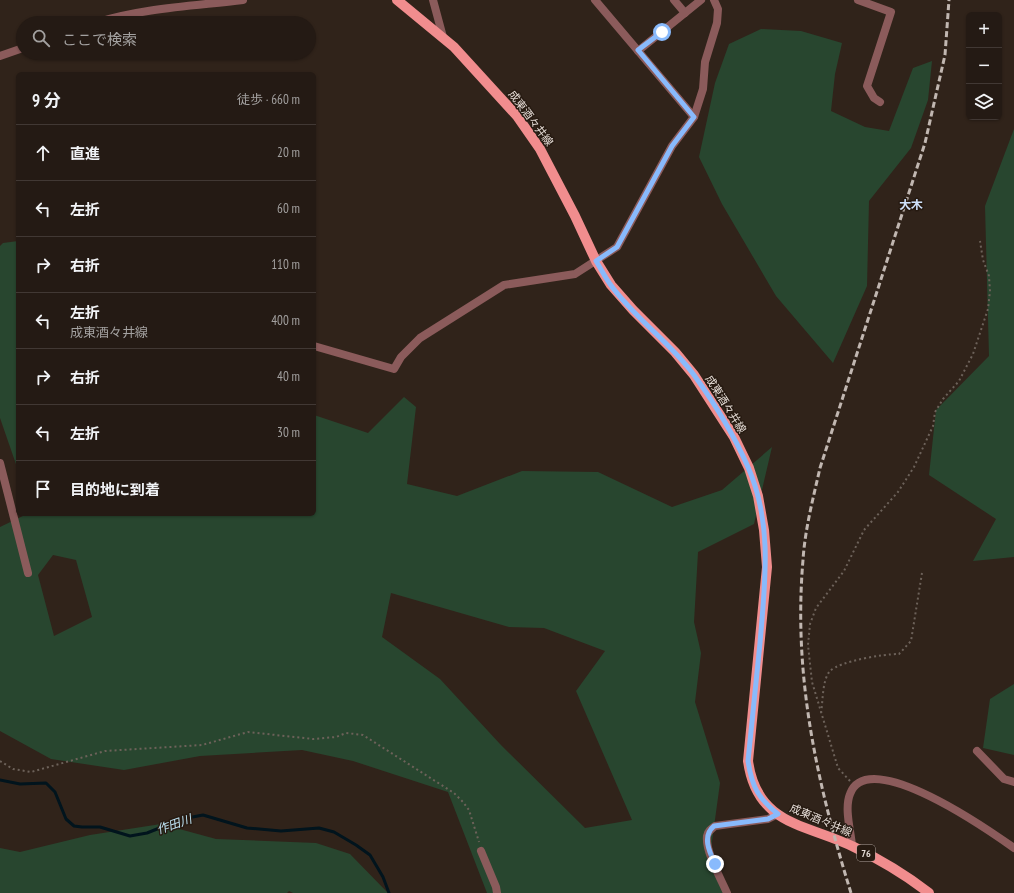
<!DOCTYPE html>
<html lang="ja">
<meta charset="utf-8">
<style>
:root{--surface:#241a14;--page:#302722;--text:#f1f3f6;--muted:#a3a1a0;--line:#413834}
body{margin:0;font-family:"PT Sans Narrow","Noto Sans JP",sans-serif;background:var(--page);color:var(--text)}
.controls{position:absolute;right:12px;top:12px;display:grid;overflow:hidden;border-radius:6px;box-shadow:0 1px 3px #0004}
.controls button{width:36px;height:36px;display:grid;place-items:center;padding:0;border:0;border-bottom:1px solid var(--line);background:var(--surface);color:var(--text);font:20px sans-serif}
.stop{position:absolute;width:12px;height:12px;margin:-9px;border:3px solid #89bafc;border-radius:50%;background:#fff}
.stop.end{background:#89bafc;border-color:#fff;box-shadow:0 1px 4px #0008}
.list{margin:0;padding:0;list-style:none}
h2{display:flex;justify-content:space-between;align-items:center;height:52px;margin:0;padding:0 16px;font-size:17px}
h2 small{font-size:13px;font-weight:400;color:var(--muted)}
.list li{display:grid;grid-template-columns:26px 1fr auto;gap:12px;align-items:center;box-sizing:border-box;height:56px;padding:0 16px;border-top:1px solid var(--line)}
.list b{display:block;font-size:15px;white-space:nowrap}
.list p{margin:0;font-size:13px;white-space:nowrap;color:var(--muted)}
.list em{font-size:13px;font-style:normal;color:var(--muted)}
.icon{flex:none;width:22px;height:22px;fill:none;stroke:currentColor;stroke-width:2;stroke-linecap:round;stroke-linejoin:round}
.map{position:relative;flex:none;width:1014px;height:893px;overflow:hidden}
.search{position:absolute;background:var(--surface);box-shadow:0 1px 3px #0004;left:16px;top:16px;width:300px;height:44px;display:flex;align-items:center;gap:10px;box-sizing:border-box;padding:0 14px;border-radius:22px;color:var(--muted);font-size:15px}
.panel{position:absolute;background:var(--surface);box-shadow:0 1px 3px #0004;left:16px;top:72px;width:300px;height:444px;border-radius:6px}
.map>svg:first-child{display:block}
.green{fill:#28462f;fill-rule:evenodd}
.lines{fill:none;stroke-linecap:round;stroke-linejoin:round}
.stream{stroke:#01141d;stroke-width:3}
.path{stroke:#6d625a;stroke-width:2;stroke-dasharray:2 3;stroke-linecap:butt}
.minor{stroke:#8b5b5b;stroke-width:8}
.primary{stroke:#f18d8e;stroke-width:10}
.rail{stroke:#c1b7b1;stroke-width:3;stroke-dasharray:6 3;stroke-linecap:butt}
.route{stroke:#89bafc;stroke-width:5}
.labels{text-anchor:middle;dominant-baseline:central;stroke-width:3;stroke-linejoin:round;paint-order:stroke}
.shield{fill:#261a11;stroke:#aca29c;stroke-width:1}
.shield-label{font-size:10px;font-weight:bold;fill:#e6ddd7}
.street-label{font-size:11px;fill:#e6ddd7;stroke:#261a11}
.neighbourhood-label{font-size:12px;font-weight:bold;fill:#cfe1fa;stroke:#261a11}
.water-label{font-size:12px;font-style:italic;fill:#c1e6f7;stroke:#261a11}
</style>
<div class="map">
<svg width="1014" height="893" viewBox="0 0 1014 893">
<rect width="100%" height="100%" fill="#30231a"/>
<g class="green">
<polygon points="761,29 801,31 842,43 835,74 831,111 865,127 889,131 913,68 932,61 928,100 911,148 869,201 867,286 833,363 776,296 722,204 699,157 715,83 729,44"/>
<polygon points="1014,129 1014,557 973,561 996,519 929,475 936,410 989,356 985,206"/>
<polygon points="18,241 18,470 0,418 0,246 3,243"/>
<path d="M404,397L416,407L407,484L457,496L522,471L598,472L672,507L722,490L772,447L754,524L698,552L694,622L701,653L695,702L720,783L710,856L731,893H487L448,792L353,761L302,750L200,756L124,770L51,759L0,731V527L27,514H314V415L368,433ZM53,555L76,560L92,617L54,636L38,575ZM391,593L509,627L544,628L605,651L576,691L632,820L585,828L500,744L440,679L382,637Z"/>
<polygon points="1014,684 1014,755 983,748 990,699"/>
<polygon points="161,824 216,839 316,843 350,854 388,893 293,893 289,891 287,893 0,893 0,848 20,852 90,835"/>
</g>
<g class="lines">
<polyline class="stream" points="0,780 20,784 46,783 55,792 66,819 74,826 82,827 100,827 130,836 147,833 182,819 203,815 247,828 281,831 319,828 334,832 356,845 370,855 383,877 389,893"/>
<g class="path">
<path d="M821,713C823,702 822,680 830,671C840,661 884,654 899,654L911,641L922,573"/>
<polyline points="0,761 13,769 31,772 105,751 202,745 248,732 313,739 336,737 346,733 363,735 454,793 463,802 469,810 479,842"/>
<polyline points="850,781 838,768 812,682 808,645 810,624 816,608 844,571 864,530 898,492 914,467 933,426 935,412 943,399 959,381 973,354 988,309 990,291 989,276 983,260 980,241"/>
</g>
<g class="minor">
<polyline points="433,0 443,37"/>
<polyline points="595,0 694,117"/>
<polyline points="674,0 685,13"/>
<polyline points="858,0 891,12 867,86 874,98 880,102"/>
<path d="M95,23C143,8 193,6 243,0"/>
<polyline points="638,51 701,0"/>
<polyline points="0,56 23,48"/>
<polyline points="314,346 394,369 401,357 420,338 504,285 575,274 617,247 672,146 694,117 703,89 705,62 717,23 718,9 714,0"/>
<polyline points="0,463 28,573"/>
<polyline points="977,751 1004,779 1014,782"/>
<path d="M852,846C851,831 844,809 850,794C868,745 990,831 1014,848"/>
<polyline points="481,851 496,887 497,893"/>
<path d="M727,893C721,879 705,851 707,836C708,831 711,829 715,826L768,819L778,814"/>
</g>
<path class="primary" d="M397,0L454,47L517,116L540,149L575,216L596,261L611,285L633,310L675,352L694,375L734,437L749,468L758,496L764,530L767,567L748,761C757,826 807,824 854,847C881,860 906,875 929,893"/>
<path class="rail" d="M851,893C817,783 793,677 803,560C805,529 813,499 820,468L925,143L945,55L949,0"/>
</g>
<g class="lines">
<path class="route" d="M662,32L638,50L694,117L672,146L617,247L596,261C601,269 605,277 610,284C634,318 670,342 694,375C715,404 734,435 748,467C773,524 765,583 760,643C756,682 752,722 748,761C752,787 758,798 778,814L768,819L714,826C702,836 709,851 715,864"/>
</g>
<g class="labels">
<rect class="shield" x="857" y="845" width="18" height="16" rx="3"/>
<g class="shield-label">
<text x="866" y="853">76</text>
</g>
<g class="street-label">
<text transform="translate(531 118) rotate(53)">成東酒々井線</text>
<text transform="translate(726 404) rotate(58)">成東酒々井線</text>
<text transform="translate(821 820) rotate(23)">成東酒々井線</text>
</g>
<g class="neighbourhood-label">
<text x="911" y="204">大木</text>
</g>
<g class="water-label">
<text transform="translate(174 824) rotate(-19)">作田川</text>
</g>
</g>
</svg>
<div class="controls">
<button>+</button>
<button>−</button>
<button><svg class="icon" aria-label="layers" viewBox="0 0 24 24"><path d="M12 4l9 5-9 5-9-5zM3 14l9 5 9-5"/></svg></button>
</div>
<div class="stop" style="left:662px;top:32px"></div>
<div class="stop end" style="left:715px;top:864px"></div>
<div class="search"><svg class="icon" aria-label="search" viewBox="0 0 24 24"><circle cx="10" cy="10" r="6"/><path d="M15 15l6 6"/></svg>ここで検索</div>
<section class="panel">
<h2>9 分<small>徒歩 · 660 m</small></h2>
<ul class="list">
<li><svg class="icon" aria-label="ahead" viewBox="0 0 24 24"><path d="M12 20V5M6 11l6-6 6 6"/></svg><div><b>直進</b></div><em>20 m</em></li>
<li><svg class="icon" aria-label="left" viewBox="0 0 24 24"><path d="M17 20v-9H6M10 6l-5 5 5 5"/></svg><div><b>左折</b></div><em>60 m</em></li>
<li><svg class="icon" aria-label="right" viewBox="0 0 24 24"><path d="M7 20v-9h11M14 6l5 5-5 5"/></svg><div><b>右折</b></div><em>110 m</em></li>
<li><svg class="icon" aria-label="left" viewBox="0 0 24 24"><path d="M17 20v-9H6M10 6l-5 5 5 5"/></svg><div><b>左折</b><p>成東酒々井線</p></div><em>400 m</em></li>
<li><svg class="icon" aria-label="right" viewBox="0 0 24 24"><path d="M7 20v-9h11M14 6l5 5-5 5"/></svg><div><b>右折</b></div><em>40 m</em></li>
<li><svg class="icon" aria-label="left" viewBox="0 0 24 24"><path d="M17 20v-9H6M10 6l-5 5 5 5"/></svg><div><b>左折</b></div><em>30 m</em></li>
<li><svg class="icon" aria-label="arrive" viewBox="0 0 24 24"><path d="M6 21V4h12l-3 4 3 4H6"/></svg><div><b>目的地に到着</b></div></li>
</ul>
</section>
</div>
